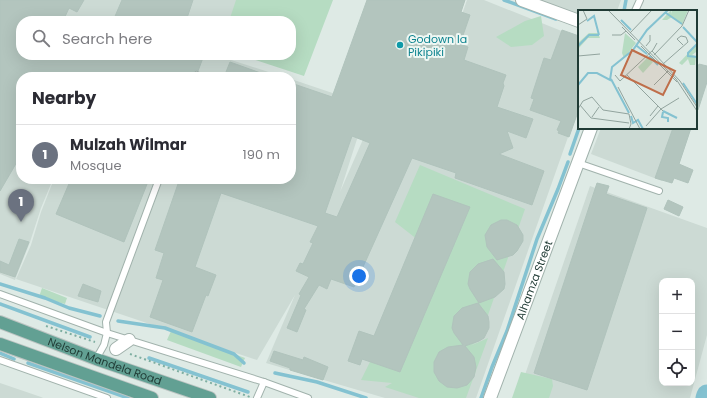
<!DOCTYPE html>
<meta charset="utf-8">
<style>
:root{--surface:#fff;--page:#f2f2f3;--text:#2b2b33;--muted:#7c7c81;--line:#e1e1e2;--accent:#d93025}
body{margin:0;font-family:Poppins,sans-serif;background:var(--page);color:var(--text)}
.controls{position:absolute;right:12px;bottom:12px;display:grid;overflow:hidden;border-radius:8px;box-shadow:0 4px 16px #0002}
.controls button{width:36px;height:36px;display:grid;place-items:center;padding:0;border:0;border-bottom:1px solid var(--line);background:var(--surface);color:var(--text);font:20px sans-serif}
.you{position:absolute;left:359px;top:276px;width:14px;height:14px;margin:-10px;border:3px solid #fff;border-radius:50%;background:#1a73e8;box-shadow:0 0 0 6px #1a73e833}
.badge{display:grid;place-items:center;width:26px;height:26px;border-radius:50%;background:var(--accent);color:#fff;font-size:13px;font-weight:700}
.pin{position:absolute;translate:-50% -33px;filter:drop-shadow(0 1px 2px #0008)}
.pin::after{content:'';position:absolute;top:21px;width:14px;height:12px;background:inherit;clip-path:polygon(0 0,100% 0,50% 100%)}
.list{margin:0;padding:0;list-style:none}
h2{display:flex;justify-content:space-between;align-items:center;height:52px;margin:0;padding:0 16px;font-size:17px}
h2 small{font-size:13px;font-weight:400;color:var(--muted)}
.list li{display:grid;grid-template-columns:26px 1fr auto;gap:12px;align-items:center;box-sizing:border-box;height:60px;padding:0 16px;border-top:1px solid var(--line)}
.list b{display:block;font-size:15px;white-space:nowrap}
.list p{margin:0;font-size:13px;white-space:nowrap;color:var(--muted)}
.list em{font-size:13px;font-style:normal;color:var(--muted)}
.icon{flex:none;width:22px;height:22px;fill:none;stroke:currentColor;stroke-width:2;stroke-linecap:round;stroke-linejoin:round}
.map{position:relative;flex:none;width:707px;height:398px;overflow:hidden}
.search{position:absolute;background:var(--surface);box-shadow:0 4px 16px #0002;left:16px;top:16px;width:280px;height:44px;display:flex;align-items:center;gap:10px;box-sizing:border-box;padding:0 14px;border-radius:16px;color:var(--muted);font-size:15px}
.panel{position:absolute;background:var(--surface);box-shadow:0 4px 16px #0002;left:16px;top:72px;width:280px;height:112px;border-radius:16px}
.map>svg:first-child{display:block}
.built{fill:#ccdad4;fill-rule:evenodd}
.green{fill:#b6dcc2}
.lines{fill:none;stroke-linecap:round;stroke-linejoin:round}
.stream{stroke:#84c2d1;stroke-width:3.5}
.river{stroke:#84c2d1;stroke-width:21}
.building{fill:#b3c5be;stroke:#b0c3bc;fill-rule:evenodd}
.service-casing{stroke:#a1b2ac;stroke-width:8}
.minor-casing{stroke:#a1b2ac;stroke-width:14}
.primary-casing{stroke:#bcc4c2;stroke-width:14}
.path{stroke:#7eaea1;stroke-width:2;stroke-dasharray:2 3;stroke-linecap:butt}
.service{stroke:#fff;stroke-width:6}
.minor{stroke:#fff;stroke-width:12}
.primary{stroke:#62a093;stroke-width:12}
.culture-dot{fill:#0f9aa8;stroke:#eef7f3;stroke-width:1.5}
.labels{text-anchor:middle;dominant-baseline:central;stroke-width:4;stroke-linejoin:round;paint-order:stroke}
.culture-label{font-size:11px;fill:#0d838f;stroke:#eef7f3;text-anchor:start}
.street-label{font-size:11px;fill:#1f3a34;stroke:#eef7f3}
.inset-river{fill:none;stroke:#84c2d1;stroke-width:2}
.inset-road{fill:none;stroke:#92a49e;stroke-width:1}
.view{fill:#bf6e4a;fill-opacity:0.15;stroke:#bf6e4a;stroke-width:2}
.inset-edge{fill:none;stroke:#1f3a34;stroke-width:2}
</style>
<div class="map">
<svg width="707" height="398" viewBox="0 0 707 398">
<rect width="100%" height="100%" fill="#deeae5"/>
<g class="built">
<polygon points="0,0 129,0 124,21 21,21 21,179 53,179 41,208 30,242 15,280 0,274"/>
<polygon points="131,0 242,0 235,21 124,21"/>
<polygon points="467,0 484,0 579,38 579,106 476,398 385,398 266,363 295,295 257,360 16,279 31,245 41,212 54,179 291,179 291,79 368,105 340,192 375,112 424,123"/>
<polygon points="539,0 621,0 617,11 579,11 579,15"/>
<polygon points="109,55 223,55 222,57 284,77 100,77"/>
<polygon points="601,128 682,128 662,181 591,154"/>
<path d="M590,186L707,228V335L690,398H517ZM662,281H692V383H662Z"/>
<polygon points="0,383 41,397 43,398 0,398"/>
</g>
<g class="green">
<polygon points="236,0 333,0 304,76 240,55 291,55 291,21 229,21"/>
<polygon points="541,16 544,36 532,45 511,47 496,37 525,21"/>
<polygon points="420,165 525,209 479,341 470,346 488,338 466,398 419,398 385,387 392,383 361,380 427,247 395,222"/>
<polygon points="42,288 67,298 65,304 39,297"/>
<polygon points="171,331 245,358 241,367 167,340"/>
<polygon points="521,372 552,379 553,386 549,398 512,398"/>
</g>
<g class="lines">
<g class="stream">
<polyline points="504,0 556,19"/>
<polyline points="624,11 626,0"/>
<polyline points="570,154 579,128"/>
<polyline points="0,284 45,298 69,308 100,316"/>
<polyline points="0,304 90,337"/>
<polyline points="118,321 165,328 234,354 244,363"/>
<polyline points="0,353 14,359"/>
<polyline points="149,358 248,392"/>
<polyline points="28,363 128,398"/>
<polyline points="275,373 317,382 366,398"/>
<polyline points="481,398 492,367 507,331 537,239 558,189 568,162"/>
</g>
<polyline class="river" points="706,398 707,395"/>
</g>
<g class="building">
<polygon points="0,0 84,0 77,12 69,8 63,21 54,21 47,17 44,21 21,21 21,55 204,55 198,71 194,71 192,77 21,77 21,155 0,191"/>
<polygon points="122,0 193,0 186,21 113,21"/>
<path d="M367,0H465L461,12L470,15L460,44L468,47L464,60L506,75L503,83L504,86L497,107L533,119L526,138L507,131L513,148L499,154L544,171L532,205L455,178L456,173L412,158L354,287L331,279L327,289L319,285L304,309L306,310L297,332L287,328L301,295L299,294L309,277L296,271L300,263L303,264L313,243L310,242L318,226L221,193L195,267L216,275L208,296L206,295L192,332L150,317L163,280L156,278L164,253L155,250L179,181L187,184L189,179H291V83L332,97ZM352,136L370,143L337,217L325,213Z"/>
<polygon points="562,30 579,36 579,109 569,137 558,133 559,131 557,130 561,121 530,110 534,99 531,98 544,58 551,60"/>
<polygon points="230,62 269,76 269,77 224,77"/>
<polygon points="699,64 707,66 707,82 698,110 696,109 696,73"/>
<polygon points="673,128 691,128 679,164 693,170 688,183 674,178 672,183 655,178"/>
<polygon points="71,179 149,179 124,242 56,214"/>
<polygon points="597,183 609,186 606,194 647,208 587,390 534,373"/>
<polygon points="433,194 470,207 400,372 362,359 360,365 348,361 359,331 374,336"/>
<polygon points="668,200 683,207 679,216 664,209"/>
<polygon points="501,220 507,220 517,225 523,235 523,241 517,251 513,255 497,260 487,247 485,235 491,225"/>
<polygon points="19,239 29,242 15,277 0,272 0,261 9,265"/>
<polygon points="493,259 504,272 505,284 504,289 495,297 479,303 470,289 468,284 470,272 478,264"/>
<polygon points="83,284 101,291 98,302 78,296"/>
<polygon points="478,303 488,316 489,322 489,328 484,338 479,341 465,346 474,357 476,367 474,377 467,385 457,388 447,387 439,381 434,372 434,362 439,352 448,347 463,345 454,333 452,328 454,316 462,308"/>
<polygon points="274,351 303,360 304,357 328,367 323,380 290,370 290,368 270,361"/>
</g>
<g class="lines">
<g class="service-casing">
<g id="service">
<polyline points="635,11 640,0"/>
<polyline points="196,77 197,75"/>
<polyline points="578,163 659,191"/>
<polyline points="0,294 107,333 264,382 308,398"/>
<polyline points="96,359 104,345 107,333 106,322 113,303 159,179"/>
<polyline points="0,360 107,398"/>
<polyline points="257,398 264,382"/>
</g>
</g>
<g class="minor-casing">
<g id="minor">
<polyline points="522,0 579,21"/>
<polyline points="116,349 129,340"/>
<path id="s1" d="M490,398L591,128"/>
</g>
</g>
<g class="primary-casing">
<g id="primary">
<path id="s2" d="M0,322L96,359L210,398"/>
<polyline points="0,344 152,398"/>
</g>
</g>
<g class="path">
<polyline points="46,326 95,342"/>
<polyline points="130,354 250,397"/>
</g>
<use href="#service" class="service"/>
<use href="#minor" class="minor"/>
<use href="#primary" class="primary"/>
</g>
<circle class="culture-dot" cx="400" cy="45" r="4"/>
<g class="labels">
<g class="culture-label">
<text x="408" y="39">Godown la<tspan x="408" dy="13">Pikipiki</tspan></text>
</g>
<g class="street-label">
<text stroke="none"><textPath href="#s1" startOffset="126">Alhamza Street</textPath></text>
<text stroke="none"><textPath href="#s2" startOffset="112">Nelson Mandela Road</textPath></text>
</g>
</g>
<g transform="translate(578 10)">
<rect width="119" height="119" fill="#deeae5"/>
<path d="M93,0L94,4V0H110L104,15L94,7L89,10H84ZM11,23H20L22,28H10L0,39V33ZM47,23L58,33L46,48L44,43ZM119,34L118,42L114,45L118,46L117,55H112L110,49L104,55L101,53ZM70,47L75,52L65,63L60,57Z" fill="#b6dcc2"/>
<path class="inset-river" d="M88,3L104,14M43,10L53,20M9,11L16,6L21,25M105,17L119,32M119,34L110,43V46L119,47M0,36L11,25H21M59,36L69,44M71,46L80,55M33,69L51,103M105,73L119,94M0,75L10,63H19L32,70L34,57L55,40L69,20L90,0M85,101L99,108M85,102L84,107L90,108V112M53,106L55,113L60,110L65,119"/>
<path class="inset-road" d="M30,0L98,69L119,101M0,15L9,9L5,0M44,17L57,30M52,23L74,0M34,25H43L48,21M103,26L99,29L105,35M63,36L99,72M68,36L72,31V25M74,41L102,71L119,97M76,45L104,16L111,0M0,46L22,44M85,54L110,32L108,27L103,26M37,65L42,71L75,40L79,33M49,65L85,101M76,75L90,61M40,77L62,119M2,95L13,108L51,113M0,99L5,91L14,87L25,100L51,104L53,114L51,119M72,106L80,96M14,107L21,97M68,116L83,99L101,88"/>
<path class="view" d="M54,40L97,61L85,85L43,65Z"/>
<rect width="119" height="119" class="inset-edge"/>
</g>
</svg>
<div class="controls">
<button>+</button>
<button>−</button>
<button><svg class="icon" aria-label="locate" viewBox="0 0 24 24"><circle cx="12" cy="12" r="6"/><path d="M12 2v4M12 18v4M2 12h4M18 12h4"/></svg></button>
</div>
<div class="you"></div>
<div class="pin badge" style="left:21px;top:222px;background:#6b7280">1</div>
<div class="search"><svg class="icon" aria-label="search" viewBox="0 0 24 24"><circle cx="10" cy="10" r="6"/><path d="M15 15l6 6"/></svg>Search here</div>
<section class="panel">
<h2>Nearby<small></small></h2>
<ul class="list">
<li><span class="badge" style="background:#6b7280">1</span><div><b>Mulzah Wilmar</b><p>Mosque</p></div><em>190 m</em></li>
</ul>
</section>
</div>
